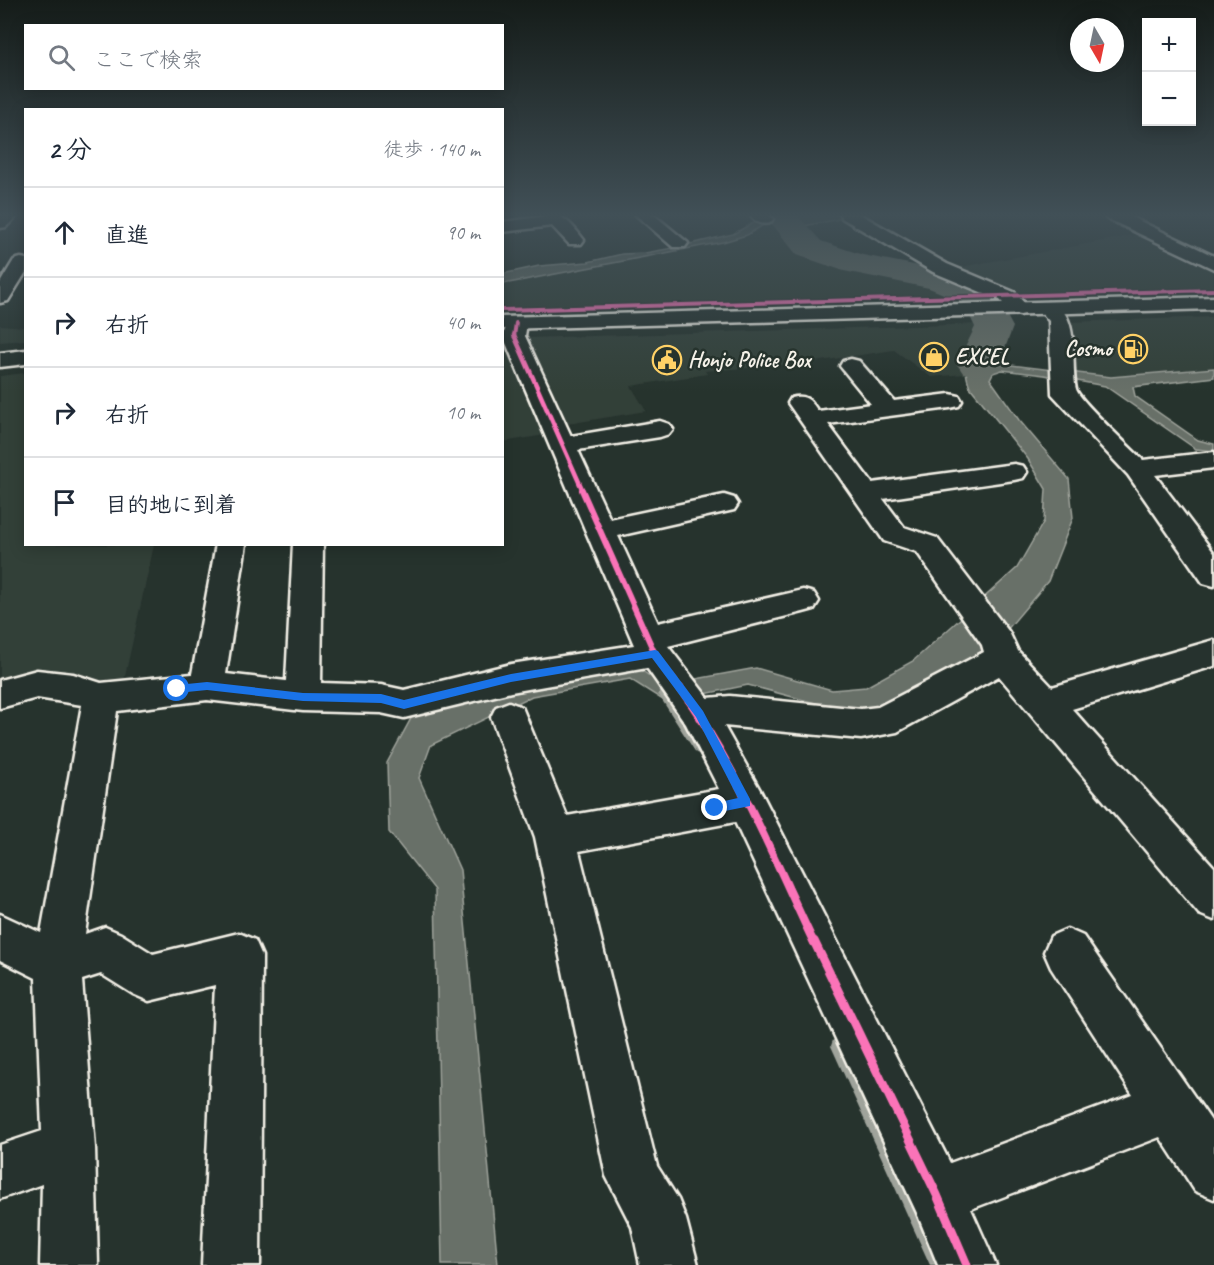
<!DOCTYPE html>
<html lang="ja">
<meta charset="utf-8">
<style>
:root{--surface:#fff;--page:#f2f2f3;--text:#1f2937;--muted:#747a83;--line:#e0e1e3}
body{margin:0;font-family:Caveat,"Klee One",sans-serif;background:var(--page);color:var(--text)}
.controls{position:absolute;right:18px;top:18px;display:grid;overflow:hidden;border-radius:0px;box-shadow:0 3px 15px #0003}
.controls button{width:54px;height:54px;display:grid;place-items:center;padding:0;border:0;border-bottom:2px solid var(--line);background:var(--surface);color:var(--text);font:30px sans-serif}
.compass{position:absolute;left:1070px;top:18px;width:54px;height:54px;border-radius:50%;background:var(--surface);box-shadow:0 3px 15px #0003;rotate:171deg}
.stop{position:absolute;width:18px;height:18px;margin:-14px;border:4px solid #1a73e8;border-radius:50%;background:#fff}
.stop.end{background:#1a73e8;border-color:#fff;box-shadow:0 2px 6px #0008}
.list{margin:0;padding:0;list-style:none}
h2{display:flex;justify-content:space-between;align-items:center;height:78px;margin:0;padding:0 24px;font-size:26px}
h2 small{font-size:20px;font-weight:400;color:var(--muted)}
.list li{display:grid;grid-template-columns:39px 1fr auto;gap:18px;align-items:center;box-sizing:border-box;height:90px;padding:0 24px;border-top:2px solid var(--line)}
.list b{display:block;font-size:22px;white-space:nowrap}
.list em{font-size:20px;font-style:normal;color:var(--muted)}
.icon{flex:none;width:33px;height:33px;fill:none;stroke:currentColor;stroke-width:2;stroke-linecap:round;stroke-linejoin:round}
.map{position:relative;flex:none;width:1214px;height:1265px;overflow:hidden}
.search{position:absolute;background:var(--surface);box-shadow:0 3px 15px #0003;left:24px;top:24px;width:480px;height:66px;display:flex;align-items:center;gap:15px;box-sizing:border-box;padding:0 21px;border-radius:0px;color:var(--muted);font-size:22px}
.panel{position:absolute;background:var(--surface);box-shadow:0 3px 15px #0003;left:24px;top:108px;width:480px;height:438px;border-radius:0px}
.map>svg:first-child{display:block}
.built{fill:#333f39}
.green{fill:#414b45;stroke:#9a9e96;stroke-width:1.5}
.water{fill:#676f68;stroke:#9fa39b;stroke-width:1.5}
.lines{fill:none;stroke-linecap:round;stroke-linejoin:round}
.stream{fill:#9fa39b;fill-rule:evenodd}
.river{fill:#676f68;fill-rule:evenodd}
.minor-casing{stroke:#f4f1e8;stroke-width:5}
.primary-casing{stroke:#f4f1e8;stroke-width:5}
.trunk-casing{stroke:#f4f1e8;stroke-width:5}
.minor{fill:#26332d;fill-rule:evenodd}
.primary{fill:#26332d;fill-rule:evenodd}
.trunk{fill:#26332d;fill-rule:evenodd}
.cycleway-far4-casing{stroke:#26332d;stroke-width:6}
.cycleway-far3-casing{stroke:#26332d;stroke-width:8}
.cycleway-far2-casing{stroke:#26332d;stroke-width:10}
.cycleway-far1-casing{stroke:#26332d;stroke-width:11}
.cycleway-casing{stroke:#26332d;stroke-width:13}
.cycleway-far4{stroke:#fb73b8;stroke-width:4}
.cycleway-far3{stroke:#fb73b8;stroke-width:4.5}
.cycleway-far2{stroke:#fb73b8;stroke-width:6}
.cycleway-far1{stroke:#fb73b8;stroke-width:8}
.cycleway{stroke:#fb73b8;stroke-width:9}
.route{fill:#1a73e8}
.labels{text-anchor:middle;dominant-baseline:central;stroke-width:5;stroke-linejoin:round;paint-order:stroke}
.far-poi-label{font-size:22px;font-weight:bold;fill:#f4f1e8;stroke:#26332d;text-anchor:start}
</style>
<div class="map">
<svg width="1214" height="1265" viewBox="0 0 1214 1265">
<rect width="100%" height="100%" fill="#26332d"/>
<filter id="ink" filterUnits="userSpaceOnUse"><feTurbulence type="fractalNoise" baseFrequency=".0167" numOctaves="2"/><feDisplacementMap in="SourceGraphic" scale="12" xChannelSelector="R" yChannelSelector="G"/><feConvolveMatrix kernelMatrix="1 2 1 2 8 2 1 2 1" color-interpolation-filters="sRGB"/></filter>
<g filter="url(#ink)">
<g class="built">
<polygon points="778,222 798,243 814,254 881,274 926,279 968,295 503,308 502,284 723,242 747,235 765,224"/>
<polygon points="1146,233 1214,266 1214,289 1013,294 950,269"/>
<polygon points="1214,317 1214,368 1111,377 1070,371 1070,322"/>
<polygon points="982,324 979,344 968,359 965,374 931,377 894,350 800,364 705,371 707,374 631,386 646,411 561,425 524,340 527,338"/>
<polygon points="0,325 25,327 25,340 0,342"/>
<polygon points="505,338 545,435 503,442 502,339"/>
<polygon points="25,373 26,544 154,545 123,685 0,684 0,376"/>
</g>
<polygon class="green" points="790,214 837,214 845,218 799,227"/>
<g class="water">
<path d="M770,214H787L805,237L822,248L858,262L888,268L930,272L981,288L991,294C984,295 974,297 967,295C953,292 939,281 924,279C865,268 820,273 777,222L765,224L747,235L723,242L503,284L502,274L539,266L588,262L622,254L645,253L673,248L733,234L751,224L772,217Z"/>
<path d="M982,324H1004L1006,330L1000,361L1011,365L1111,377L1214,368V377L1133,387L1135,396L1198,440L1214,444V451L1196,449L1105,386L1044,375L1002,370L993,373L990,379L1019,420L1069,479L1073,518L1048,581L1006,631L983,652L874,709L841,710L748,685L666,702L630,679L532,696L431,745L419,778L460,870L498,1265H442L435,890L389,832L387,763L414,713L541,682L638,668L667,688L696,679L756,668L832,690L866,687L913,661L1017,568L1044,521L1046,489L1028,459L970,387C960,360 971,364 979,343C981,338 981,330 982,324Z"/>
</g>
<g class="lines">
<g class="stream">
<polygon points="664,690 668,691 704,745 706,749 704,753 700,754 696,753 660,697 658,694 660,691"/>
<polygon points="839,1038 845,1040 948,1265 930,1265 831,1046 833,1040"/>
</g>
<polygon class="river" points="764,214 796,214 821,241 863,255 950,272 991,287 1013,327 999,364 993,373 978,376 963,373 957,364 975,327 963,302 929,288 844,271 797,255"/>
<g class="minor-casing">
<g id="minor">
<polygon points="635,214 653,214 688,243 685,247 673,247"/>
<path d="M750,214H768L773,219L770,223C761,225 754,222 750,214Z"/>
<polygon points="840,214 860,214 947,264 1014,292 1030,309 1027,313 1020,315 1013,313 1000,300 933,272 842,218"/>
<polygon points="1104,214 1125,214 1214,256 1214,269 1106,218"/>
<path d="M556,215C567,218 577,231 584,240L581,244H569L552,226L502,232V222Z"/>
<polygon points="21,258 26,259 26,272 8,301 0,303 0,283 14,260"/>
<path d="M1048,302C1082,310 1070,363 1076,389C1078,399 1132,449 1143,460L1214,452V468L1155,475L1214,553V586L1203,583L1128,475L1052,394L1049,321L1038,308L1041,304Z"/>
<path d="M516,317L523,319L527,323L525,336L571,436L660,421L669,424L673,429L669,434L660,437L578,450L610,519L724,495L734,498L738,504L734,510L618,536L658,623L803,590L814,593L819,601L814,609L803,612L668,646L708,698L730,696L861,709L878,707L984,652L982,645L917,552L884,541L788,403L791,398C806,394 810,400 818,411L871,404L840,366L843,361L851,359L859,361L894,401L950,394L959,396L962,401L959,406L950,408L828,424L872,483L1014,464L1023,466L1027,472L1023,478L1014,480L883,499L904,527L937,538L1009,632L1018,651L1052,687L1214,640V666L1072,709L1214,867V920L1199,914L999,676L897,732L861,739L724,726L760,790L950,1163L1133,1095L1051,968L1044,952L1051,936L1067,929L1083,936L1214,1125V1199L1195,1191L1160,1137L971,1209L996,1265H938L917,1213L735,822L579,851L657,1166L678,1199L686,1219L698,1265H640L632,1227L606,1176L535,837L491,717L496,707L509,702L522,707L567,816L719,789L686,724L647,668L511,692L404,718L381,713L303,711L207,700L117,711L85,934L105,927L121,934L153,954L239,933L255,940L262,956L260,1265H202L215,985L149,1001L133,994L101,974L82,980L95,1148L98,1265H40L42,1184L0,1199V1145L42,1131L36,978L0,960V914L41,933L82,705L37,698L0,708V680L37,670L73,674L101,683L192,674L216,544H246L226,674L286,681L293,544H323L321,683L381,685L404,690L511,664L634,645L503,336L509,319Z"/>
</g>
</g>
<g class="primary-casing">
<polygon id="primary" points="0,214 19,214 6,227 0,228"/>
</g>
<g class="trunk-casing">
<g id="trunk">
<polygon points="1214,297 1214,309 502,329 502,317"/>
<polygon points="26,350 26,364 0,367 0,353"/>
</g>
</g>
<use href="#minor" class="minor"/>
<use href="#primary" class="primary"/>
<use href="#trunk" class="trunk"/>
<g class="cycleway-far4-casing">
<g id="cycleway-far4">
<polyline points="502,310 1214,290"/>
<polyline points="514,336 516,323"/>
</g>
</g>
<g class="cycleway-far3-casing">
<polyline id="cycleway-far3" points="514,335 583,491"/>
</g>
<g class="cycleway-far2-casing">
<polyline id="cycleway-far2" points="582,490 655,654 681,690"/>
</g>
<g class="cycleway-far1-casing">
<path id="cycleway-far1" d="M680,688C735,763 774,859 814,943"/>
</g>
<g class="cycleway-casing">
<polyline id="cycleway" points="814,941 937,1195 967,1265"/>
</g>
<use href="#cycleway-far4" class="cycleway-far4"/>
<use href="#cycleway-far3" class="cycleway-far3"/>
<use href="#cycleway-far2" class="cycleway-far2"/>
<use href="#cycleway-far1" class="cycleway-far1"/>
<use href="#cycleway" class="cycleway"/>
</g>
</g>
<linearGradient id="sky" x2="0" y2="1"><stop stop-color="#151c19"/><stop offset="0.55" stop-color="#415057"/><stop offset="1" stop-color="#415057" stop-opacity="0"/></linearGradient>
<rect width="1214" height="391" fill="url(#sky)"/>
<polygon class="route" points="655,650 658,651 703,711 750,799 750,806 715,813 711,811 711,804 738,798 696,717 652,658 511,682 404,709 381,703 303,701 207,690 177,693 172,689 177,685 207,682 303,693 381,694 404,700 511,674"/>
<defs>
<g id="fuel-ring" transform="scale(1.5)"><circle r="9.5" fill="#26332d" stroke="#ffd166" stroke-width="1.5"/><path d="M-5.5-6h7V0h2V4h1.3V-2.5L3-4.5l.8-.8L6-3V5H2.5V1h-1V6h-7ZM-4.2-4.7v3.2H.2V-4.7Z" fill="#ffd166"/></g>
<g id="shop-ring" transform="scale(1.5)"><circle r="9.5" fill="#26332d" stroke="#ffd166" stroke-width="1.5"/><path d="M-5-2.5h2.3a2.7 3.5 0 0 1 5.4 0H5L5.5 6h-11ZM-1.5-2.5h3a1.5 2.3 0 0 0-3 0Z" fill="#ffd166"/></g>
<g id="civic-ring" transform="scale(1.5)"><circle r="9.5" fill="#26332d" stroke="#ffd166" stroke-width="1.5"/><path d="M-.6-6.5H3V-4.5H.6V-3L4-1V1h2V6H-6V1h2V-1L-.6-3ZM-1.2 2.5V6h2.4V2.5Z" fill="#ffd166"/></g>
</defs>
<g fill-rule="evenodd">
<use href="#fuel-ring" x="1133" y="349"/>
<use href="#shop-ring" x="934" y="357"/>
<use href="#civic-ring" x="667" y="360"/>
</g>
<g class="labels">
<g class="far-poi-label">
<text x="1112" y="349" text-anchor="end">Cosmo</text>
<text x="955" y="357">EXCEL</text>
<text x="688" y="360">Honjo Police Box</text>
</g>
</g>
</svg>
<div class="controls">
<button>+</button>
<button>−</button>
</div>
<svg class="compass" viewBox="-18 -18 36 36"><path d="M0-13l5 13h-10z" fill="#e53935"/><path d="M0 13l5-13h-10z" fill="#747a83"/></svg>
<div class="stop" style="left:177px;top:689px"></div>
<div class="stop end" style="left:715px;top:808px"></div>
<div class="search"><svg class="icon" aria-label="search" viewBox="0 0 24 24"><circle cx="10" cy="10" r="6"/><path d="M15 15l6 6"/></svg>ここで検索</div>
<section class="panel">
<h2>2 分<small>徒歩 · 140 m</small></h2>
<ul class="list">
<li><svg class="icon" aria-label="ahead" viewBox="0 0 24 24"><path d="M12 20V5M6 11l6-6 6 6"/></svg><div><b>直進</b></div><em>90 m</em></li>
<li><svg class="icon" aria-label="right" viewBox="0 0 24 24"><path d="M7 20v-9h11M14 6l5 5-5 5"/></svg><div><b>右折</b></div><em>40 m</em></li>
<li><svg class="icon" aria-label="right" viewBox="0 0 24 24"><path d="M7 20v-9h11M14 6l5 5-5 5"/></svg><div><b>右折</b></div><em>10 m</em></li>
<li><svg class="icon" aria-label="arrive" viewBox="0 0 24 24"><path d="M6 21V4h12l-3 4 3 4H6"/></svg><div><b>目的地に到着</b></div></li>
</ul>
</section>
</div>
